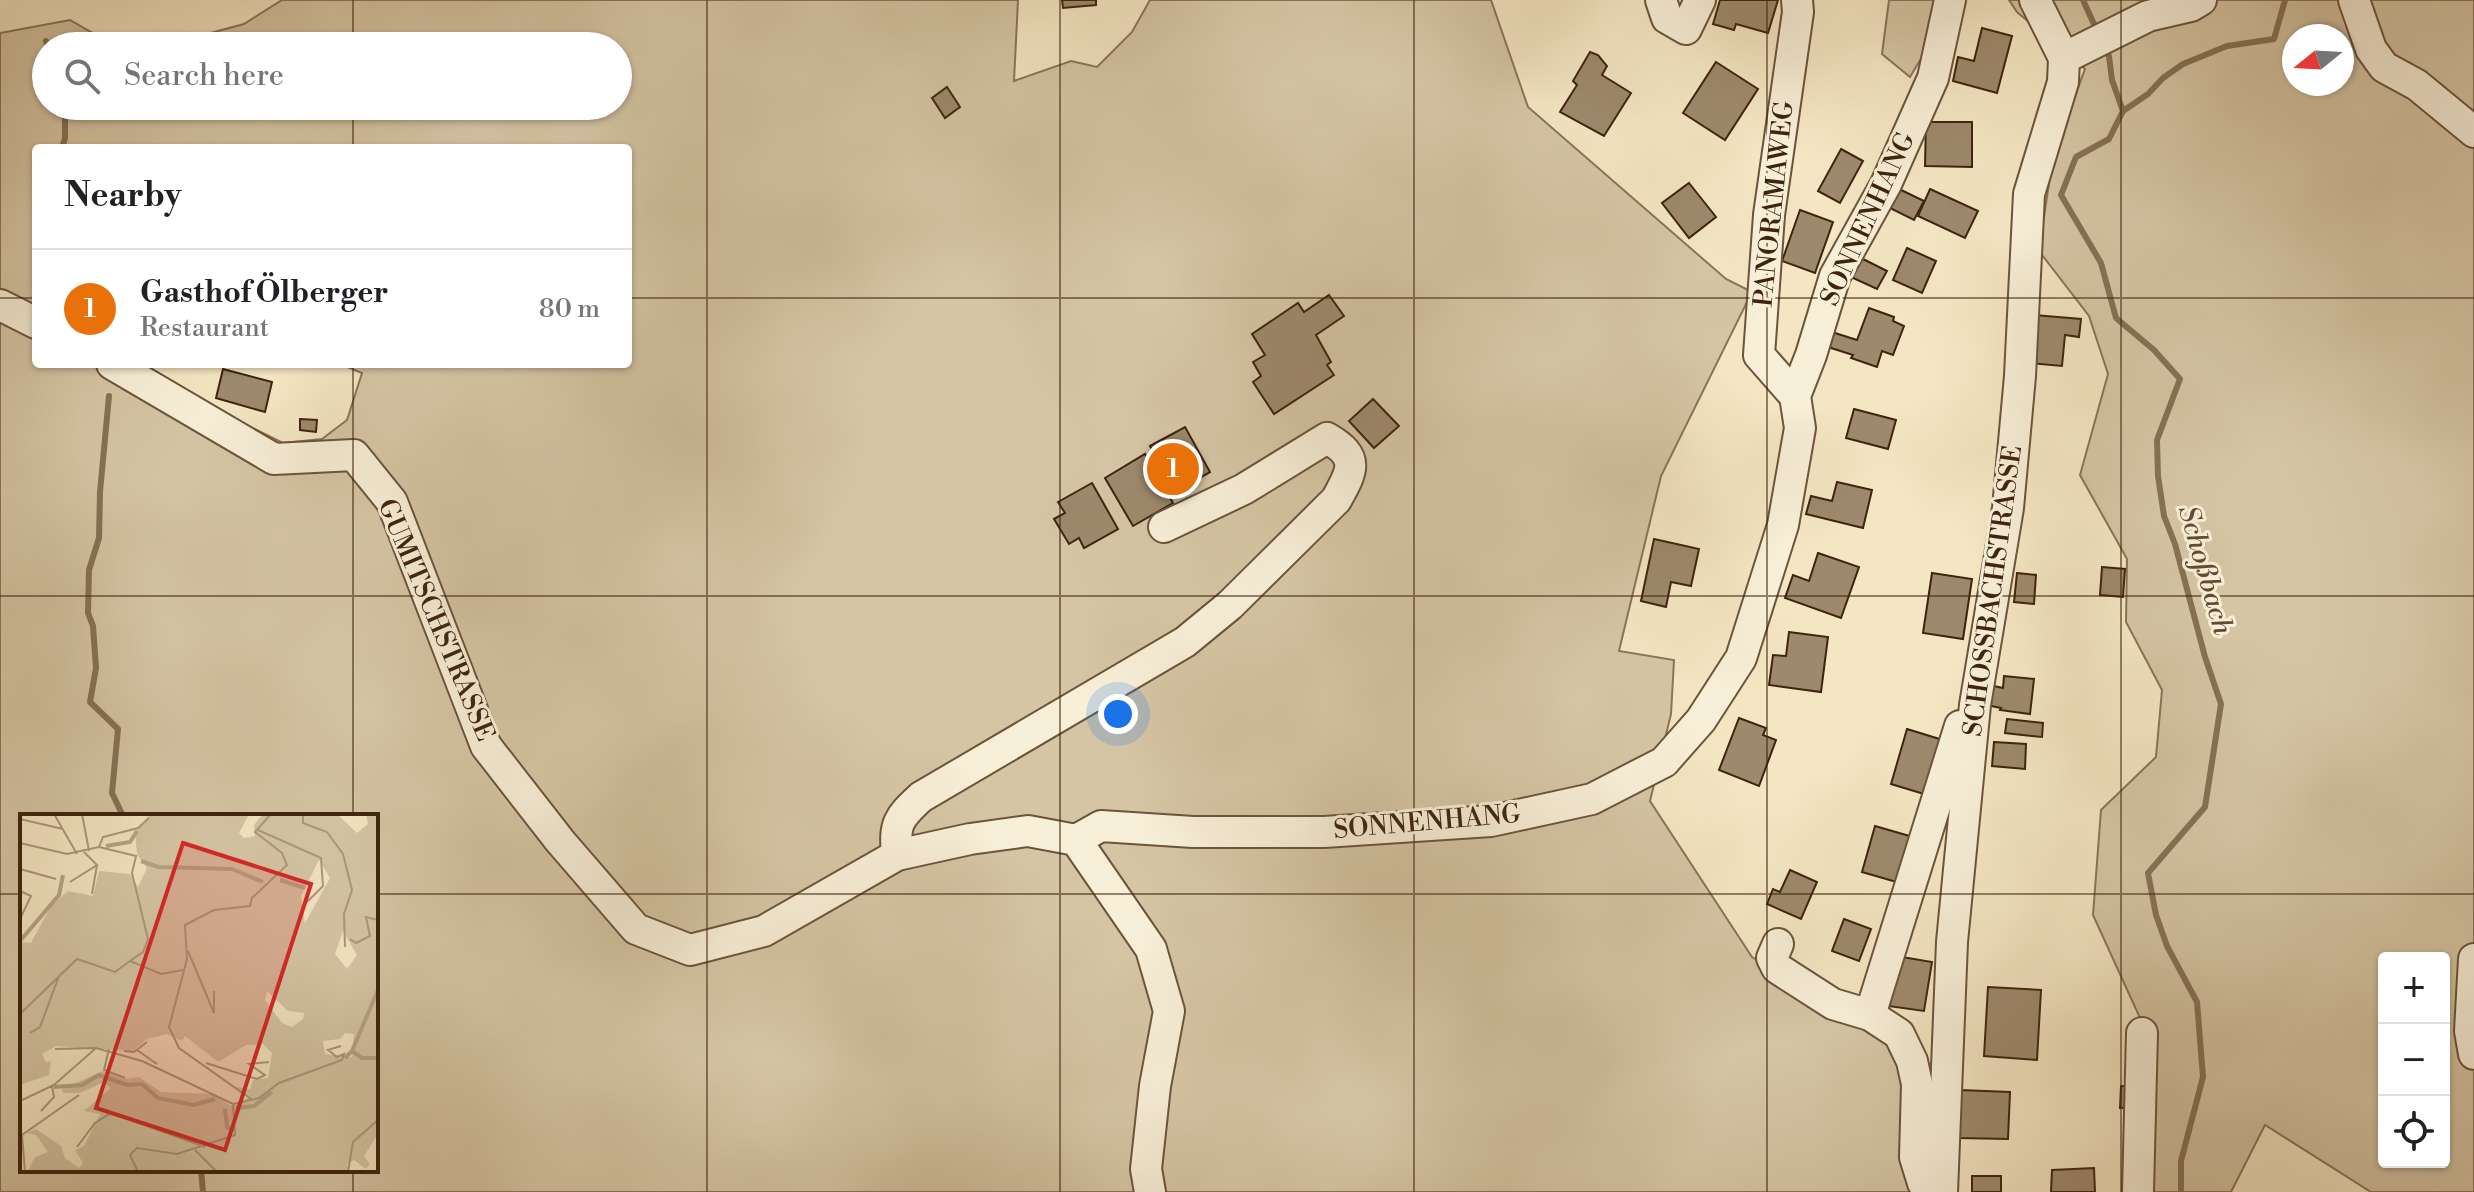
<!DOCTYPE html>
<meta charset="utf-8">
<style>
:root{--surface:#fff;--page:#f6f6f6;--text:#202124;--muted:#757577;--line:#e0e0e0;--accent:#ea580c}
body{margin:0;font-family:"Libre Bodoni",serif;background:var(--page);color:var(--text)}
.controls{position:absolute;right:24px;bottom:24px;display:grid;overflow:hidden;border-radius:8px;box-shadow:0 2px 6px #0004}
.controls button{width:72px;height:72px;display:grid;place-items:center;padding:0;border:0;border-bottom:2px solid var(--line);background:var(--surface);color:var(--text);font:40px sans-serif}
.compass{position:absolute;left:2282px;top:24px;width:72px;height:72px;border-radius:50%;background:var(--surface);box-shadow:0 2px 6px #0004;rotate:252deg}
.you{position:absolute;left:1118px;top:714px;width:28px;height:28px;margin:-20px;border:6px solid #fff;border-radius:50%;background:#1a73e8;box-shadow:0 0 0 12px #1a73e833}
.badge{display:grid;place-items:center;width:52px;height:52px;border-radius:50%;background:var(--accent);color:#fff;font-size:26px;font-weight:700}
.pin{position:absolute;translate:-50% -50%;border:4px solid #fff;box-shadow:0 2px 8px #0006}
.list{margin:0;padding:0;list-style:none}
h2{display:flex;justify-content:space-between;align-items:center;height:104px;margin:0;padding:0 32px;font-size:34px}
h2 small{font-size:26px;font-weight:400;color:var(--muted)}
.list li{display:grid;grid-template-columns:52px 1fr auto;gap:24px;align-items:center;box-sizing:border-box;height:120px;padding:0 32px;border-top:2px solid var(--line)}
.list b{display:block;font-size:30px;white-space:nowrap}
.list p{margin:0;font-size:26px;white-space:nowrap;color:var(--muted)}
.list em{font-size:26px;font-style:normal;color:var(--muted)}
.icon{flex:none;width:44px;height:44px;fill:none;stroke:currentColor;stroke-width:2;stroke-linecap:round;stroke-linejoin:round}
.map{position:relative;flex:none;width:2474px;height:1192px;overflow:hidden}
.search{position:absolute;background:var(--surface);box-shadow:0 2px 6px #0004;left:32px;top:32px;width:600px;height:88px;display:flex;align-items:center;gap:20px;box-sizing:border-box;padding:0 28px;border-radius:44px;color:var(--muted);font-size:30px}
.panel{position:absolute;background:var(--surface);box-shadow:0 2px 6px #0004;left:32px;top:144px;width:600px;height:224px;border-radius:8px}
.map>svg:first-child{display:block}
.green{fill:#d5c5a4;stroke:#8a7459;stroke-width:2;fill-rule:evenodd}
.lines{fill:none;stroke-linecap:round;stroke-linejoin:round}
.stream{stroke:#867155;stroke-width:6}
.building{fill:#9d896c;stroke:#3e240e;stroke-width:2}
.minor-casing{stroke:#6c543b;stroke-width:34}
.minor{stroke:#f8efd8;stroke-width:30}
.grid{fill:none;stroke:#3e240e;stroke-width:2;stroke-opacity:0.55}
.labels{text-anchor:middle;dominant-baseline:central;stroke-width:6;stroke-linejoin:round;paint-order:stroke}
.street-label{font-size:26px;fill:#3e240e;stroke:#f8efd8}
.water-label{font-size:28px;font-style:italic;fill:#624a32;stroke:#f8efd8}
.inset-river{fill:none;stroke:#b6a485;stroke-width:4}
.inset-road{fill:none;stroke:#ab987b;stroke-width:2}
.view{fill:#d62828;fill-opacity:0.15;stroke:#d62828;stroke-width:4}
.inset-edge{fill:none;stroke:#3e240e;stroke-width:4}
</style>
<div class="map">
<svg width="2474" height="1192" viewBox="0 0 2474 1192">
<rect width="100%" height="100%" fill="#f4e6c3"/>
<filter id="stains"><feTurbulence type="fractalNoise" baseFrequency=".0025" numOctaves="4"/><feColorMatrix values="0 0 0 0 .2 0 0 0 0 .09 0 0 0 0 .02 0 0 0 .5 -.17"/></filter>
<radialGradient id="worn" r=".72"><stop offset=".6" stop-color="#630" stop-opacity="0"/><stop offset="1" stop-color="#630" stop-opacity=".3"/></radialGradient>
<g class="green">
<path d="M282,0H1018L1014,81L1071,61L1097,67L1132,32L1150,0H1491L1528,107L1726,279L1752,292L1661,476L1619,651L1674,660L1671,714L1650,801L1752,957L1895,1042L1916,1192H0V33L70,20L115,46H46V106H618V46H162L244,24ZM36,148H628V364H340L362,373L347,420L322,439L283,443L174,389L136,364H36ZM22,816H376V1170H22Z"/>
<polygon points="1889,0 1943,0 1940,27 1910,77 1882,54"/>
<path d="M2009,0H2474V1192H2371L2265,1125L2231,1192H2143L2151,1042L2093,915L2101,810L2156,757L2162,690L2126,622L2127,559L2080,475L2108,374L2089,316L2039,251L2053,156L2085,69L2017,12ZM2294,36H2342V84H2294ZM2384,958H2444V1162H2384Z"/>
</g>
<g class="lines">
<g class="stream">
<polyline points="2083,0 2098,33"/>
<polyline points="46,41 48,46"/>
<polyline points="2105,47 2109,56 2112,80 2123,111 2109,139 2076,157 2061,195 2101,263 2116,318 2154,350 2180,379 2157,440 2158,476 2164,516 2175,544 2205,657 2221,704 2205,807 2148,873 2156,915 2167,946 2197,1002 2203,1077 2181,1161 2181,1192"/>
<polyline points="2123,111 2148,94 2163,78 2183,64 2227,46 2274,39 2285,0"/>
<polyline points="62,148 65,138 65,106"/>
<polyline points="109,396 100,492 99,538 89,570 88,613 93,626 96,668 90,702 118,729 112,793 123,816"/>
<polyline points="201,1170 203,1192"/>
</g>
</g>
<g class="building">
<polygon points="1062,0 1096,0 1096,5 1063,8"/>
<polygon points="1720,0 1778,0 1768,33 1736,24 1734,30 1713,24"/>
<polygon points="1982,28 2012,36 1997,93 1953,81 1958,57 1974,61"/>
<polygon points="1590,52 1598,55 1607,66 1602,75 1631,93 1604,136 1560,112 1577,85 1573,81"/>
<polygon points="1716,62 1758,89 1725,140 1683,113"/>
<polygon points="947,87 960,107 945,118 932,98"/>
<polygon points="1926,122 1972,122 1972,167 1925,166"/>
<polygon points="1841,149 1863,161 1840,203 1818,191"/>
<polygon points="1689,183 1716,217 1689,238 1662,203"/>
<polygon points="1897,188 1924,201 1914,220 1888,207"/>
<polygon points="1930,189 1978,211 1965,238 1918,216"/>
<polygon points="1800,210 1833,222 1815,273 1782,261"/>
<polygon points="1907,248 1936,261 1922,293 1893,280"/>
<polygon points="1861,258 1887,271 1877,289 1851,277"/>
<polygon points="1329,295 1344,316 1316,335 1331,362 1327,365 1334,375 1274,414 1253,382 1261,376 1253,362 1265,355 1252,334 1298,303 1304,312"/>
<polygon points="1869,308 1894,317 1893,321 1904,326 1893,355 1882,351 1877,367 1851,358 1853,355 1828,347 1832,332 1857,340"/>
<polygon points="2034,315 2081,319 2079,337 2065,335 2062,366 2030,363"/>
<polygon points="223,369 272,382 265,412 216,398"/>
<polygon points="1373,399 1399,426 1374,448 1349,421"/>
<polygon points="1854,409 1896,420 1888,449 1846,438"/>
<polygon points="300,419 317,420 316,432 300,430"/>
<polygon points="1185,427 1210,472 1175,492 1150,446"/>
<polygon points="1145,454 1173,503 1133,526 1105,478"/>
<polygon points="1837,482 1872,490 1863,528 1806,514 1811,496 1832,501"/>
<polygon points="1092,483 1118,529 1084,548 1079,538 1069,544 1054,519 1065,513 1058,502"/>
<polygon points="1654,539 1699,549 1691,586 1671,582 1666,607 1641,601"/>
<polygon points="1818,553 1859,567 1841,618 1785,598 1793,575 1809,581"/>
<polygon points="2102,567 2125,569 2123,597 2100,595"/>
<polygon points="1932,573 1972,579 1963,639 1923,633"/>
<polygon points="2017,573 2036,575 2034,604 2014,602"/>
<polygon points="1789,632 1828,637 1821,692 1769,685 1773,655 1786,656"/>
<polygon points="2004,676 2034,679 2030,714 2000,710 2001,708 1986,705 1989,685 2003,688"/>
<polygon points="1739,718 1766,728 1763,735 1776,740 1759,786 1719,770"/>
<polygon points="2007,719 2043,723 2042,737 2005,733"/>
<polygon points="1907,729 1946,741 1924,794 1891,784"/>
<polygon points="1994,742 2026,744 2025,769 1992,766"/>
<polygon points="1875,826 1913,837 1900,883 1862,872"/>
<polygon points="1790,870 1817,882 1801,919 1767,904 1773,889 1780,892"/>
<polygon points="1844,919 1871,929 1859,961 1832,951"/>
<polygon points="1896,956 1932,962 1924,1011 1888,1006"/>
<polygon points="1988,987 2041,990 2037,1060 1984,1056"/>
<polygon points="2121,1086 2135,1087 2134,1108 2120,1108"/>
<polygon points="1960,1090 2010,1092 2008,1139 1958,1138"/>
<polygon points="2094,1168 2095,1192 2051,1192 2052,1170"/>
<rect x="1972" y="1176" width="29" height="16"/>
</g>
<g class="lines">
<g class="minor-casing">
<g id="minor">
<polyline points="1661,0 1667,18 1686,29 1700,0"/>
<polyline points="2354,0 2371,49 2384,67 2417,85 2474,132"/>
<polyline points="2064,58 2148,16 2191,6 2201,0"/>
<polyline points="0,305 36,323"/>
<polyline points="112,364 274,459 354,455 392,502 486,746 560,841 636,929 690,950 764,931 897,855 970,839 1028,831 1076,840 1151,949 1169,1011 1155,1086 1146,1169 1150,1192"/>
<polyline points="1795,396 1759,355 1769,215 1798,12 1797,0"/>
<polyline points="1076,840 1101,826 1193,832 1324,832 1491,821 1592,799 1664,762 1701,720 1741,658 1783,525 1800,428 1795,396 1811,355 1835,276 1886,184 1933,78 1950,0"/>
<path d="M897,855C894,824 898,818 921,797L1185,642L1230,605L1336,500C1353,470 1360,457 1327,438L1244,489L1164,527"/>
<polyline points="1778,944 1772,958 1777,968 1833,1004 1870,1015 1899,1034 1912,1061 1917,1084 1915,1157 1923,1183 1930,1192"/>
<polyline points="2474,959 2470,1031 2474,1054"/>
<polyline points="1870,1015 1960,726"/>
<polyline points="1942,1192 1952,942 1975,705 2008,508 2020,376 2029,194 2063,82 2064,58 2035,0"/>
<polyline points="2138,1192 2142,1033"/>
</g>
</g>
<use href="#minor" class="minor"/>
</g>
<path class="grid" d="M353,0V46M707,0V1192M1060,0V1192M1414,0V1192M1767,0V1192M2121,0V1192M353,106V148M0,298H36M628,298H2474M353,364V816M0,596H2474M0,894H22M376,894H2474M353,1170V1192"/>
<g class="labels">
<g class="street-label">
<text transform="translate(1774 204) rotate(-84)">PANORAMAWEG</text>
<text transform="translate(1868 219) rotate(-65)">SONNENHANG</text>
<text transform="translate(1993 591) rotate(-82)">SCHOSSBACHSTRASSE</text>
<text transform="translate(436 620) rotate(67)">GUMITSCHSTRASSE</text>
<text transform="translate(1427 822) rotate(-5)">SONNENHANG</text>
</g>
<g class="water-label">
<text transform="translate(2205 570) rotate(74)">Schoßbach</text>
</g>
</g>
<g transform="translate(20 814)">
<rect width="358" height="358" fill="#f4e6c3"/>
<path d="M130,0H229L219,19L224,24L235,22L234,11L243,0H317L337,19L348,10L346,0H358V320L344,342L350,350L346,355L334,346L327,350L329,358H7L15,343L28,338L16,321L7,319L16,315L41,332L45,344L59,354L63,349L55,336L64,332L80,300L64,297L91,274L84,268L60,279H43L42,275L83,257L104,265L119,263L141,278L193,280L211,292L230,283L216,273L230,275L233,266L248,264L252,239L243,230L226,231L198,248L165,222L162,227L147,220L127,225L113,237L36,232L22,240L26,248L31,247L29,261L0,271V128L11,129L31,92L48,77L73,82L79,57L110,60L118,73L127,54L117,40L115,18ZM299,46L310,64L285,109L281,82ZM323,117L337,141L327,155L315,140ZM247,177L268,197L284,199L283,205L272,213L262,209L245,186ZM325,219L334,220L332,243L305,240L303,227L320,225Z" fill="#d5c5a4" fill-rule="evenodd"/>
<path class="inset-river" d="M86,32L110,28L117,17M121,47L138,53L212,55L243,68M260,66L285,74M0,127L39,81L43,61M332,237L358,176M325,244L332,237L342,244H358M34,273L62,271L79,261L107,271L122,270L138,284L174,291L195,285M216,294L234,292L252,278M205,295L207,313L214,316"/>
<path class="inset-road" d="M34,0L57,40M62,0L69,37M283,0V9L307,18L323,40L332,76L324,100L325,133M0,5L43,15M238,16L301,44L303,72L287,88M0,29L47,40L79,33L116,42L112,59L128,125L123,138L110,147L141,160L163,156M79,33L83,23L118,14L129,4M0,55L36,65M50,68L77,51L64,38M0,77L11,82L0,105M72,80L77,51M330,125L336,129L350,122L346,103L358,106M168,137L194,199V177M0,200L57,145L95,158L110,147M10,219L20,213L39,162M35,235L76,234M89,235L84,256L105,264M117,236L137,250M104,237L114,238L127,228M186,249L237,265L245,261L229,250L249,248M231,285L159,234L149,213L167,145L165,111L194,96L230,92L232,84L267,51L262,39L235,18L251,0M0,287L34,271L76,234L122,247L213,290L239,284L259,269L322,246L324,240L317,243L308,236L321,232M21,297L34,283L32,272M57,333L75,309L91,299L185,333M175,336L197,358M5,358L2,321L59,281M118,358L110,341L117,334L157,340L215,321L213,290M328,358L333,328L358,306"/>
<path class="view" d="M163,29L291,70L205,336L76,294Z"/>
<rect width="358" height="358" class="inset-edge"/>
</g>
<rect width="100%" height="100%" filter="url(#stains)"/>
<rect width="100%" height="100%" fill="url(#worn)"/>
</svg>
<div class="controls">
<button>+</button>
<button>−</button>
<button><svg class="icon" aria-label="locate" viewBox="0 0 24 24"><circle cx="12" cy="12" r="6"/><path d="M12 2v4M12 18v4M2 12h4M18 12h4"/></svg></button>
</div>
<svg class="compass" viewBox="-18 -18 36 36"><path d="M0-13l5 13h-10z" fill="#e53935"/><path d="M0 13l5-13h-10z" fill="#757577"/></svg>
<div class="you"></div>
<div class="pin badge" style="left:1173px;top:469px;background:#e8710a">1</div>
<div class="search"><svg class="icon" aria-label="search" viewBox="0 0 24 24"><circle cx="10" cy="10" r="6"/><path d="M15 15l6 6"/></svg>Search here</div>
<section class="panel">
<h2>Nearby<small></small></h2>
<ul class="list">
<li><span class="badge" style="background:#e8710a">1</span><div><b>Gasthof Ölberger</b><p>Restaurant</p></div><em>80 m</em></li>
</ul>
</section>
</div>
